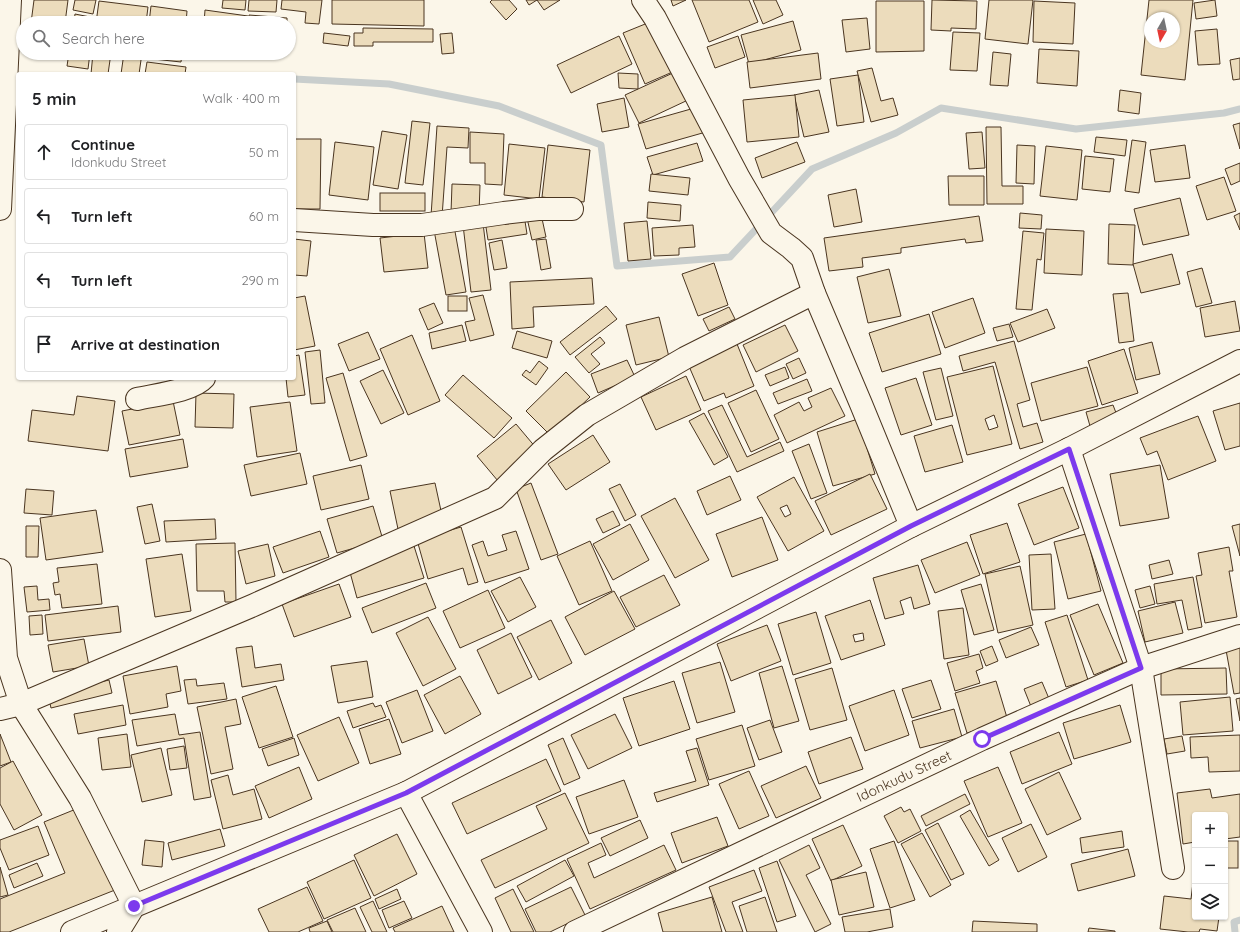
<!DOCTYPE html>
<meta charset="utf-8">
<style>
:root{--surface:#fff;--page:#f6f6f6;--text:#202124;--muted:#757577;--line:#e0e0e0}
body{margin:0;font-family:Quicksand,sans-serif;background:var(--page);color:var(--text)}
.controls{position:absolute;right:12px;bottom:12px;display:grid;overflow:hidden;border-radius:4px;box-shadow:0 1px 3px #0004}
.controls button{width:36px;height:36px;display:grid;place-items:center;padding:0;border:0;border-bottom:1px solid var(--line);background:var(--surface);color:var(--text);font:20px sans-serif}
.compass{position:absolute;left:1144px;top:12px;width:36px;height:36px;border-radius:50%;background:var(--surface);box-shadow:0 1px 3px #0004;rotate:189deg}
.stop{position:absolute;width:12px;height:12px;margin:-9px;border:3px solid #7c3aed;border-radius:50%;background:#fff}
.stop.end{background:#7c3aed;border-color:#fff;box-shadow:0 1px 4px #0008}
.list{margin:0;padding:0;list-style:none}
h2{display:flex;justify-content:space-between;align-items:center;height:52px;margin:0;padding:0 16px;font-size:17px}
h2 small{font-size:13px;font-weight:400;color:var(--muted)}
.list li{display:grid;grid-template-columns:26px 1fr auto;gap:12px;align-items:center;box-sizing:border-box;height:56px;margin:0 8px 8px;padding:0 8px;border:1px solid var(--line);border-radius:4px}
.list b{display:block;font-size:15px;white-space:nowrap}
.list p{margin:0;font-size:13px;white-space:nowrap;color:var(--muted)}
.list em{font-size:13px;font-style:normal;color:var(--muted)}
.icon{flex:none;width:22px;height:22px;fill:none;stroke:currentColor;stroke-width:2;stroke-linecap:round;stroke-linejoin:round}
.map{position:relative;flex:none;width:1240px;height:932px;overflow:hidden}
.search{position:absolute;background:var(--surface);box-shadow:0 1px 3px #0004;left:16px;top:16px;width:280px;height:44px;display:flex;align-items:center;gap:10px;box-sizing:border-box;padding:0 14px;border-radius:22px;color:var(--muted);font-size:15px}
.panel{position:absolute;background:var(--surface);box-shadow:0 1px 3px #0004;left:16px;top:72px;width:280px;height:308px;border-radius:4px}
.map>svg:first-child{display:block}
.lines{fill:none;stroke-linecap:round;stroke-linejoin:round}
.stream{stroke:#c9cecd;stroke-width:7}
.building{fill:#ecdcbc;stroke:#4a3520;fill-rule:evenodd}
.minor-casing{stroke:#4a3520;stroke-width:24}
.minor{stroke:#fbf6e9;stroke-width:22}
.route{stroke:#7c3aed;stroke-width:5}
.labels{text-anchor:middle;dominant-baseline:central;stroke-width:3;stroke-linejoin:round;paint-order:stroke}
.street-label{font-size:14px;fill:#4a3520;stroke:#fbf6e9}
</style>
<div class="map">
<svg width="1240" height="932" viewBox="0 0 1240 932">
<rect width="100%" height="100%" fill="#fbf6e9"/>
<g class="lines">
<g class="stream">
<polyline points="294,79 389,84 499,106 601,145 617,266 730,257 812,169 896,133 941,108 1076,129 1224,113 1240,109"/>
<polyline points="1235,932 1234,922 1240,920"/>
</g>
</g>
<g class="building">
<polygon points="34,0 68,0 65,23 31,23"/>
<polygon points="75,0 96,0 93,14 73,10"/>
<polygon points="223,0 246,0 245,10 222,8"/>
<polygon points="249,0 277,0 276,12 248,11"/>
<polygon points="282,0 322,0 319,24 305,23 306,12 281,9"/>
<polygon points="332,0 424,0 424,26 332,24"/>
<polygon points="492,0 509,0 517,9 506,20 490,2"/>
<polygon points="526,0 560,0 544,10 537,0 529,5"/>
<polygon points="671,0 686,0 673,6"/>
<polygon points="692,0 749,0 758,22 709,42"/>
<polygon points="753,0 776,0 783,15 763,24"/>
<polygon points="932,0 977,1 976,29 951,28 951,31 931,30"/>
<polygon points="989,0 1033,0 1028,44 985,39"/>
<path d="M1149,0H1193L1185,80L1141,75ZM1150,18H1174V42H1150Z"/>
<polygon points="1215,0 1217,16 1196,19 1194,3"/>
<polygon points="99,1 148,7 146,23 96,23"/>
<polygon points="876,1 924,1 924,51 876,52"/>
<polygon points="1034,1 1075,3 1073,44 1033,42"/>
<polygon points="151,6 187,11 186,23 149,23"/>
<polygon points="205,10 248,16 247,23 204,23"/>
<polygon points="75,14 95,18 94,23 74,23"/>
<polygon points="249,15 287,18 287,23 248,23"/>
<polygon points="867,18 870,49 846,52 842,20"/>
<polygon points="655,20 677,70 645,84 623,33"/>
<polygon points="793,21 801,50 749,64 741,35"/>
<polygon points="363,28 433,29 433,42 373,42 373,46 354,46 354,33 363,33"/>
<polygon points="1217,29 1220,64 1198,65 1195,31"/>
<polygon points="953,32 980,33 977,71 950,70"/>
<polygon points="324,33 350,36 348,46 323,43"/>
<polygon points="452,33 454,53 442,54 440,34"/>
<polygon points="619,36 632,64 571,93 557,65"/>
<polygon points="738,36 745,57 715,68 707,47"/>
<polygon points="1039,49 1079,51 1077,86 1037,83"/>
<polygon points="993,52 1011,54 1008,86 990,85"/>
<polygon points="69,53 90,53 88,69 67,66"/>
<polygon points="93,53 111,53 108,74 91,74"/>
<polygon points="124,53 142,53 139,74 121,74"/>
<polygon points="145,53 182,53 181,62 144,58"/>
<polygon points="200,53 243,53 242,59"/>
<polygon points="818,53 821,79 750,88 747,62"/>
<polygon points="1240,58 1240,79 1233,80 1230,60"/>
<polygon points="147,62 186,67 185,74 145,74"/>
<polygon points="872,68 881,101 893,98 898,115 871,122 857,71"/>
<polygon points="675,72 688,100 639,123 625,95"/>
<polygon points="618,73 638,74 638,89 619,88"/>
<polygon points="858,75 864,122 837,126 830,79"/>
<polygon points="819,90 829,132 804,137 794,95"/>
<polygon points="1120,90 1141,93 1139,114 1118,111"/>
<polygon points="795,95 799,137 747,142 743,100"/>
<polygon points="624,98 629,127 602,132 597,104"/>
<polygon points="698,107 706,132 646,149 638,124"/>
<polygon points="412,121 430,123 423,185 405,183"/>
<polygon points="1240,123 1240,149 1233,125"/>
<polygon points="437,126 469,128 468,148 447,147 442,217 431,216"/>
<polygon points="986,127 1001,127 1002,186 1023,186 1023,204 987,204"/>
<polygon points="382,131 407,135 398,189 373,185"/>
<polygon points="470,132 504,134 502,185 485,184 485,163 470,163"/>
<polygon points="982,132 985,168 969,169 966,133"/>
<polygon points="1096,137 1127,140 1125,156 1094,152"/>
<polygon points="294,139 321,139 320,209 294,209"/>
<polygon points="1132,140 1146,142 1139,193 1125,191"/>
<polygon points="335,142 374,147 368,200 329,195"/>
<polygon points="797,142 805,162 762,178 755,158"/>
<polygon points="697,143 703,161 653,175 647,157"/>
<polygon points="509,144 545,148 539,199 504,195"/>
<polygon points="548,145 590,150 584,202 542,197"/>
<polygon points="1017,145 1035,146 1034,184 1016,183"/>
<polygon points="1185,145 1190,178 1155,182 1150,150"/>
<polygon points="1046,146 1082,150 1077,200 1040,196"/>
<polygon points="1085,156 1114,159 1110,192 1082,189"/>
<polygon points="1240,163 1240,181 1231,185 1225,169"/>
<polygon points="651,174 690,178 688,195 649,191"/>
<polygon points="948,176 984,176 984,205 949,205"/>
<polygon points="1224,177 1236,211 1207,220 1196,186"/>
<polygon points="452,184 480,185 479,214 451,213"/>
<polygon points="856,189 862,222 834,227 828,195"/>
<rect x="380" y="193" width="45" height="18"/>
<polygon points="1180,198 1189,235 1143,245 1134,209"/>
<polygon points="648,202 681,205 680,221 647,218"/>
<polygon points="1020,213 1042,215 1041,229 1019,228"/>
<polygon points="1240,213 1240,230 1234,216"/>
<polygon points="541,214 546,237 532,240 527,218"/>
<polygon points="524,215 527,234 488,240 485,221"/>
<polygon points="979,216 983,241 966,243 965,239 901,248 901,253 862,258 863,267 829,271 824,238"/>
<polygon points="647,221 651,259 628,261 624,223"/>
<polygon points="483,223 491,290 471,292 463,225"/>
<polygon points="1109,224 1135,225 1133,265 1108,264"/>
<polygon points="693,225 695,247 679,248 679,255 654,256 652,228"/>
<polygon points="454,226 466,292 446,295 434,230"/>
<polygon points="1046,229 1084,231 1082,275 1044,273"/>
<polygon points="1023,231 1044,233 1041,260 1037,259 1032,310 1016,309"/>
<polygon points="424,233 428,268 384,272 380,238"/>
<polygon points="294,239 311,241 307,276 294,275"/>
<polygon points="546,239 551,268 541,270 536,240"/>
<polygon points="502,240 507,268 494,270 489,243"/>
<polygon points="1172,254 1180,284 1141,293 1133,264"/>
<polygon points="714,263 728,305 698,316 682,274"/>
<polygon points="1202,268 1212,303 1196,307 1187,272"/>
<polygon points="889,269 901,316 868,323 857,277"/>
<polygon points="592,278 594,304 533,307 534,327 512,329 510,282"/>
<polygon points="1128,293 1134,341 1119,343 1113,294"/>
<polygon points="483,295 494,335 470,341 465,322 475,320 469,298"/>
<polygon points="305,296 315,346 294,350 294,298"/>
<rect x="448" y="296" width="19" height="15"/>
<polygon points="973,298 985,333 945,348 932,312"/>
<polygon points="1235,301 1240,331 1205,337 1200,308"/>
<polygon points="434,303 443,323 428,330 419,309"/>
<polygon points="606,306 617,319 570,355 560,342"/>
<polygon points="729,307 735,319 709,331 703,319"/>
<polygon points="1047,309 1055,328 1018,342 1010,323"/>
<polygon points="929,314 941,354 882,372 869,333"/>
<polygon points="659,317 669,357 636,365 626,325"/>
<polygon points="1009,324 1013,337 997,341 993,328"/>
<polygon points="462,325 466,341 432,349 429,333"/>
<polygon points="785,325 798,351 756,372 743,345"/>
<polygon points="517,331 552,341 547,358 512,348"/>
<polygon points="368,332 380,359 349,371 338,344"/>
<polygon points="412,335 440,401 408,415 380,349"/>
<polygon points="600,337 605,343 591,354 600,364 589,373 575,357"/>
<polygon points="1014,341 1030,400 1017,404 1023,427 1037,423 1043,442 1020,449 995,362 963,371 959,356"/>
<polygon points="1152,342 1160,374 1136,380 1129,348"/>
<polygon points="737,344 754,386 726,398 724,393 704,401 688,364"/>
<polygon points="1124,349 1138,393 1102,405 1088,361"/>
<polygon points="320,350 325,403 311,404 305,352"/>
<polygon points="299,355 305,395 288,397 286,378 294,378 294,356"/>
<polygon points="799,358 806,373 793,379 786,364"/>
<polygon points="627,360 635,377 598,393 591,374"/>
<polygon points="539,361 548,368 536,385 522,375 526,370 530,373"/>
<path d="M993,366L1012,444L967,455L947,377ZM994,415L998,427L989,430L985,419Z"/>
<polygon points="785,367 789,378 770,386 765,375"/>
<polygon points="1087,367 1098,406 1041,421 1031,383"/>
<polygon points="941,368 953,416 936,420 923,372"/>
<polygon points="383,370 404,413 381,424 360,381"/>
<polygon points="566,372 590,397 550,435 526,411"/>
<polygon points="343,373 367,456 350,461 326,378"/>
<polygon points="463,375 512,418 494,438 445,395"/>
<polygon points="686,376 701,410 656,430 641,397"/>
<polygon points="916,378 932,425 901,435 885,388"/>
<polygon points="807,379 812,391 778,404 773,393"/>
<polygon points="831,388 845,416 787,443 774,415 799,402 804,411 812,407 808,398"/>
<polygon points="756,390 779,439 751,452 728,403"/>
<polygon points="196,393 234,394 233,428 195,427"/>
<polygon points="77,396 115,401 108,451 28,441 32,410 74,415"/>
<polygon points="173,401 180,435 129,445 122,411"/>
<polygon points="290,402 297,451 257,457 250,407"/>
<polygon points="1240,403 1240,446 1225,450 1213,411"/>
<polygon points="722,405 747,457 780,442 784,451 737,472 708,411"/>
<polygon points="1113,405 1118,418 1090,426 1086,412"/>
<polygon points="704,413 728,457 714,465 689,421"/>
<polygon points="1198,416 1216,461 1168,480 1157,451 1147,455 1140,438"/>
<polygon points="858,419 875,474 833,486 817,432"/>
<polygon points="516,424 537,449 498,481 477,456"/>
<polygon points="952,425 963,462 925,472 914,436"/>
<polygon points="593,435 610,462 566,490 548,464"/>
<polygon points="183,439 188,467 130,477 125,449"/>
<polygon points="809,444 827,493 811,499 792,451"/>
<polygon points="300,453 307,484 251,496 244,465"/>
<polygon points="361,465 369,499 321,510 313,476"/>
<polygon points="1160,465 1169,518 1120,526 1110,474"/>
<polygon points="870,474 887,509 831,535 815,501"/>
<polygon points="730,476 741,500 707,515 697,491"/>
<path d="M794,477L824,531L788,551L757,497ZM787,505L791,514L785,517L780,508Z"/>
<polygon points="435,483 443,520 398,529 390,491"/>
<polygon points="531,483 558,554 541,560 516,489"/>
<polygon points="620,484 636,515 625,521 609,489"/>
<polygon points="1063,487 1079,528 1034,545 1018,504"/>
<polygon points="26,489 54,491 52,515 24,513"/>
<polygon points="675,498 709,560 675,578 641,516"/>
<polygon points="152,504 160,541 145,544 137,507"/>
<polygon points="373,506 383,540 337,553 327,519"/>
<polygon points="96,510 103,552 46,560 40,518"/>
<polygon points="613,511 620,525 603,533 596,519"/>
<polygon points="762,517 778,560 732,577 716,534"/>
<polygon points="215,519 216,539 166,542 164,521"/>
<polygon points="1007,523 1020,562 983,574 970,535"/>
<polygon points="630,524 649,560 613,580 593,544"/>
<polygon points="1240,524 1240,556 1232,526"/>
<polygon points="26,526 39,526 38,557 26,557"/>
<polygon points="461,527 478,582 468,585 463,568 428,579 417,540"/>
<polygon points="320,531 329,557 283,573 273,547"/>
<polygon points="516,531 529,569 485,583 472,545 483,541 488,556 507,550 502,535"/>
<polygon points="1086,534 1101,591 1068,599 1054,542"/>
<polygon points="590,541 612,591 579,605 557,556"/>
<polygon points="967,542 980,575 935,593 921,560"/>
<polygon points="235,543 236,602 225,602 224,591 197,591 196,544"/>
<polygon points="268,544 275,576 246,584 238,551"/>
<polygon points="414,546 424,578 357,598 348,565"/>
<polygon points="1229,547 1233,571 1229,571 1237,617 1205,623 1196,576 1202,575 1198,553"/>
<polygon points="182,554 191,611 155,617 146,559"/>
<polygon points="1051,554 1055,609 1032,610 1029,555"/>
<polygon points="1169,560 1173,574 1152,579 1149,565"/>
<polygon points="97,564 102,604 62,608 60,594 55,595 53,583 59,582 57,568"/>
<polygon points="918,565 930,604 914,609 911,597 900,601 904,614 885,619 873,578"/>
<polygon points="1020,566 1033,625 998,633 985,574"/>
<polygon points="664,575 680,605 636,627 620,597"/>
<polygon points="520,577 536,607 508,622 491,591"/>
<polygon points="1193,577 1202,627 1188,630 1182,600 1157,604 1154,584"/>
<polygon points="426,583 436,608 372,633 362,608"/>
<polygon points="339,584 351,617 294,637 282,604"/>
<polygon points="981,584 994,630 974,635 961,590"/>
<polygon points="37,586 38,600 49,599 50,610 27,612 24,587"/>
<polygon points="1150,586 1155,604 1140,608 1135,590"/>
<polygon points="488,590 505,628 460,648 443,611"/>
<polygon points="614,591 635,629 585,655 565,617"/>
<path d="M870,600L885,645L841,660L825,616ZM863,633L864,640L855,642L853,635Z"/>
<polygon points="1175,602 1183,633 1145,642 1138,611"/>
<polygon points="1098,604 1123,663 1094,675 1070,615"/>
<polygon points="118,606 121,632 48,641 45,615"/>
<polygon points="963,608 969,655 944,659 938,611"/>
<polygon points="816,612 831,663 793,675 778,624"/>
<polygon points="42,615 43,634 30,635 29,616"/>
<polygon points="1067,615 1088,680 1066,687 1045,622"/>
<polygon points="428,617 456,669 423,686 396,633"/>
<polygon points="551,620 572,663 539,680 517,637"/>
<polygon points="767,625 781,661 731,681 717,644"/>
<polygon points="1031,627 1039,645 1006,658 999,640"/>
<polygon points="511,633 532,677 498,694 477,650"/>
<polygon points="84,639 89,666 53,672 48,645"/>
<polygon points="252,646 255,668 281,664 284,680 242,687 236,648"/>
<polygon points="992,646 998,661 986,666 980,651"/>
<polygon points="1240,647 1240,693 1234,694 1226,650"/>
<polygon points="979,654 983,668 976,671 980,683 955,691 947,663"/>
<polygon points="367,661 373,697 338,703 331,666"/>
<polygon points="720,662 735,712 697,723 682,673"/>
<polygon points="177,666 181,691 166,694 168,707 130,714 123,676"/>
<polygon points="782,666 799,721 774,728 759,673"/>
<polygon points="832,668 847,720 810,730 795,679"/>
<polygon points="1226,668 1227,694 1161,695 1161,669"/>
<polygon points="460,676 481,714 445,734 424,695"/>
<polygon points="196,679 197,686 224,683 227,699 188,704 184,680"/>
<polygon points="109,680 112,693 51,708 48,695"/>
<polygon points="931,680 941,709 912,718 902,689"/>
<polygon points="674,681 690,729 639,746 623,698"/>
<polygon points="996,681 1008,721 967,733 955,693"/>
<polygon points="1042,682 1050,701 1032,709 1024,689"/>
<polygon points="276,686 293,737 259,748 242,697"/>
<polygon points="417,690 433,731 402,743 386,702"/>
<polygon points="894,690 909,735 865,751 849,706"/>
<polygon points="1230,697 1233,731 1183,735 1180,702"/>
<polygon points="1240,698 1240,721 1236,699"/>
<polygon points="236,699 241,724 225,727 233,769 211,774 197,707"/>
<polygon points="373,703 375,707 381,705 386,717 353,728 347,711"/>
<polygon points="123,705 126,725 78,734 74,714"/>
<polygon points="1120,705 1131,742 1074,759 1063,723"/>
<polygon points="954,709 962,737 920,748 912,721"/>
<polygon points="175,714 179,735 200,732 211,797 194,800 184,738 137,746 132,720"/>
<polygon points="615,714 632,748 588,769 571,735"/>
<polygon points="339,717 359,763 318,781 297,735"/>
<polygon points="389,719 401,754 370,764 359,729"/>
<polygon points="770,720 782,752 759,760 747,728"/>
<polygon points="742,725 755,766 709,780 696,739"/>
<polygon points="1059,732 1072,764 1022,784 1010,752"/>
<polygon points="0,734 11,762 0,766"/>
<polygon points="127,734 131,767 102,770 98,738"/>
<polygon points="1240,735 1240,771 1209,772 1208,757 1191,758 1190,737"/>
<polygon points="1182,736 1185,751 1167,754 1164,739"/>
<polygon points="851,737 863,769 819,784 808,752"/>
<polygon points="294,738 299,755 268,766 262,749"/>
<polygon points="563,738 580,778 564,785 548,745"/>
<polygon points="184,746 187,768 170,770 167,749"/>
<polygon points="161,748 172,795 142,802 131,755"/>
<polygon points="697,748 709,785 657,802 654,793 696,781 686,751"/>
<polygon points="546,759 561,791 467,834 452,803"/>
<polygon points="13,761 42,815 14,830 0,804 0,768"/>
<polygon points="806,766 821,798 776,818 761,786"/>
<polygon points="299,767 312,799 269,818 255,786"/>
<polygon points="998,767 1022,823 988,837 964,781"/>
<polygon points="749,771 769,816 739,829 719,784"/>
<polygon points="1059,772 1081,819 1047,835 1025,789"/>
<polygon points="228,775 233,795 254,789 262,819 223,829 211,780"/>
<polygon points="624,780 638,817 589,834 576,797"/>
<polygon points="1210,789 1212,798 1240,794 1240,837 1225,839 1225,815 1195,815 1195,842 1183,844 1177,793"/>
<polygon points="565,793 589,843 495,888 481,860 547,829 536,806"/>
<polygon points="965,794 970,804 926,826 921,816"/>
<polygon points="81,807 115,890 9,932 0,932 0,899 65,873 44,822"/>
<polygon points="901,807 904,812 910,809 921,831 898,843 884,816"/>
<polygon points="970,810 999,860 989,866 960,816"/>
<polygon points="717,817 728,846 682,863 671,833"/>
<polygon points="640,820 648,838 610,856 601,838"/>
<polygon points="938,823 964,874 951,880 925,830"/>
<polygon points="1031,824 1047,857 1018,872 1002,838"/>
<polygon points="843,825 862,866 831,881 812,839"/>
<polygon points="38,826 49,855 9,870 0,848 0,840"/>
<polygon points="220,829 225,846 172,860 168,843"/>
<polygon points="1122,831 1124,847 1082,853 1080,838"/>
<polygon points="922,833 951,885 930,897 901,844"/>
<polygon points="397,834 417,874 374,896 354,855"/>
<polygon points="145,840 164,842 162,867 142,865"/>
<polygon points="894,841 915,900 890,908 870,849"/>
<rect x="1225" y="841" width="13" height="27"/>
<polygon points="601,843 606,855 588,863 594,878 664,845 676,870 590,909 567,859"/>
<polygon points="809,845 820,868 806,875 831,924 815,932 779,860"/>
<polygon points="1128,849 1135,876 1078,891 1071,864"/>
<polygon points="354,860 371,898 324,919 307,882"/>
<polygon points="565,860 574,876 526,902 517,886"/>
<polygon points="777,861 796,916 777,922 759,868"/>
<polygon points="37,863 43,876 14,888 9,875"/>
<polygon points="0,867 8,895 0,897"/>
<polygon points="754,870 762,891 732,902 743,932 726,932 709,887"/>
<polygon points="866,872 874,907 839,915 831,880"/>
<polygon points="1194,874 1195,917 1219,917 1217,931 1200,929 1199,932 1188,932 1160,929 1164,896 1191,899"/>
<polygon points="307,887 323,921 298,932 269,932 258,909"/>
<polygon points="571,887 585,915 550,932 536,932 525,909"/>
<polygon points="397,889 401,899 379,909 375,899"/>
<polygon points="513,889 534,932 511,932 495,898"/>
<polygon points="712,897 722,932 663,932 658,913"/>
<polygon points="765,897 777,932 747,932 739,906"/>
<polygon points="373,901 387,932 372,932 360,907"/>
<polygon points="404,901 412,918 389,928 382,910"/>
<polygon points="442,906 454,932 395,932 393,928"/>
<polygon points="355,908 366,932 333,932 327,920"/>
<polygon points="890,909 893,927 867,932 845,932 842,917"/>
<polygon points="327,921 332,932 310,932 309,928"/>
<polygon points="973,921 1037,924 1037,932 972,932"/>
<polygon points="1089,928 1115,931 1115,932 1088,932"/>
</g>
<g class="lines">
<g class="minor-casing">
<g id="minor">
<polyline points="643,0 655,18 739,178 771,233 791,248 802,258 814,293 861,404 911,526"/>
<polyline points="0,209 10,0"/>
<polyline points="294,220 373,225 422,225 504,213 538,209 572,209"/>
<path d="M137,399C154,395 193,391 204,378"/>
<polyline points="1069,449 1141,668 1173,868"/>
<polyline points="0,570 6,658 21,704 80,798 134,906"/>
<polyline points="0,709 21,704 254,605 495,498 543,450 587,415 685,358 814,293"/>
<polyline points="406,793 481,932"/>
<polyline points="72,932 406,793 911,526 1069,449 1240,361"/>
<polyline points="118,932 134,906"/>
<polyline points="575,932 982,739 1141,668 1240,636"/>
</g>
</g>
<use href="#minor" class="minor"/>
</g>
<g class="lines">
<polyline class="route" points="134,906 406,793 911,526 1069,449 1141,668 982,739"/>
</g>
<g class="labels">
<g class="street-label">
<text transform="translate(904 776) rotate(-25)">Idonkudu Street</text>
</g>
</g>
</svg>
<div class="controls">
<button>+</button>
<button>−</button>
<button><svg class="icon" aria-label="layers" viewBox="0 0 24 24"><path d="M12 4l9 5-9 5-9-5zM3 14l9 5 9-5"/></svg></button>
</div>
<svg class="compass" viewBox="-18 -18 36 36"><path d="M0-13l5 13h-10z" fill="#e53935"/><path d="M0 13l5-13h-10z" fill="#757577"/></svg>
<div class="stop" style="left:982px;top:739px"></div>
<div class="stop end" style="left:134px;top:906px"></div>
<div class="search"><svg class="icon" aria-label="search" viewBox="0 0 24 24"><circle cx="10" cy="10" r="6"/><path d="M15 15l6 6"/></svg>Search here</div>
<section class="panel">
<h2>5 min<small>Walk · 400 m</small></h2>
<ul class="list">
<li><svg class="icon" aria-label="ahead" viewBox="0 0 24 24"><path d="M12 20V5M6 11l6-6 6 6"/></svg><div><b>Continue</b><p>Idonkudu Street</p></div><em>50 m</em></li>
<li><svg class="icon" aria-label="left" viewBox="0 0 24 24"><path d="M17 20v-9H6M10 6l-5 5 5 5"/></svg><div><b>Turn left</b></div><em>60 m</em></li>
<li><svg class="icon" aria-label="left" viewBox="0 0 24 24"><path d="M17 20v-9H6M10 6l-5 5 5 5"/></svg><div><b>Turn left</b></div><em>290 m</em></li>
<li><svg class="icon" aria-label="arrive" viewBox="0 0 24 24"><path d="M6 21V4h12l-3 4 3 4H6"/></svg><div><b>Arrive at destination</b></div></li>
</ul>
</section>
</div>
